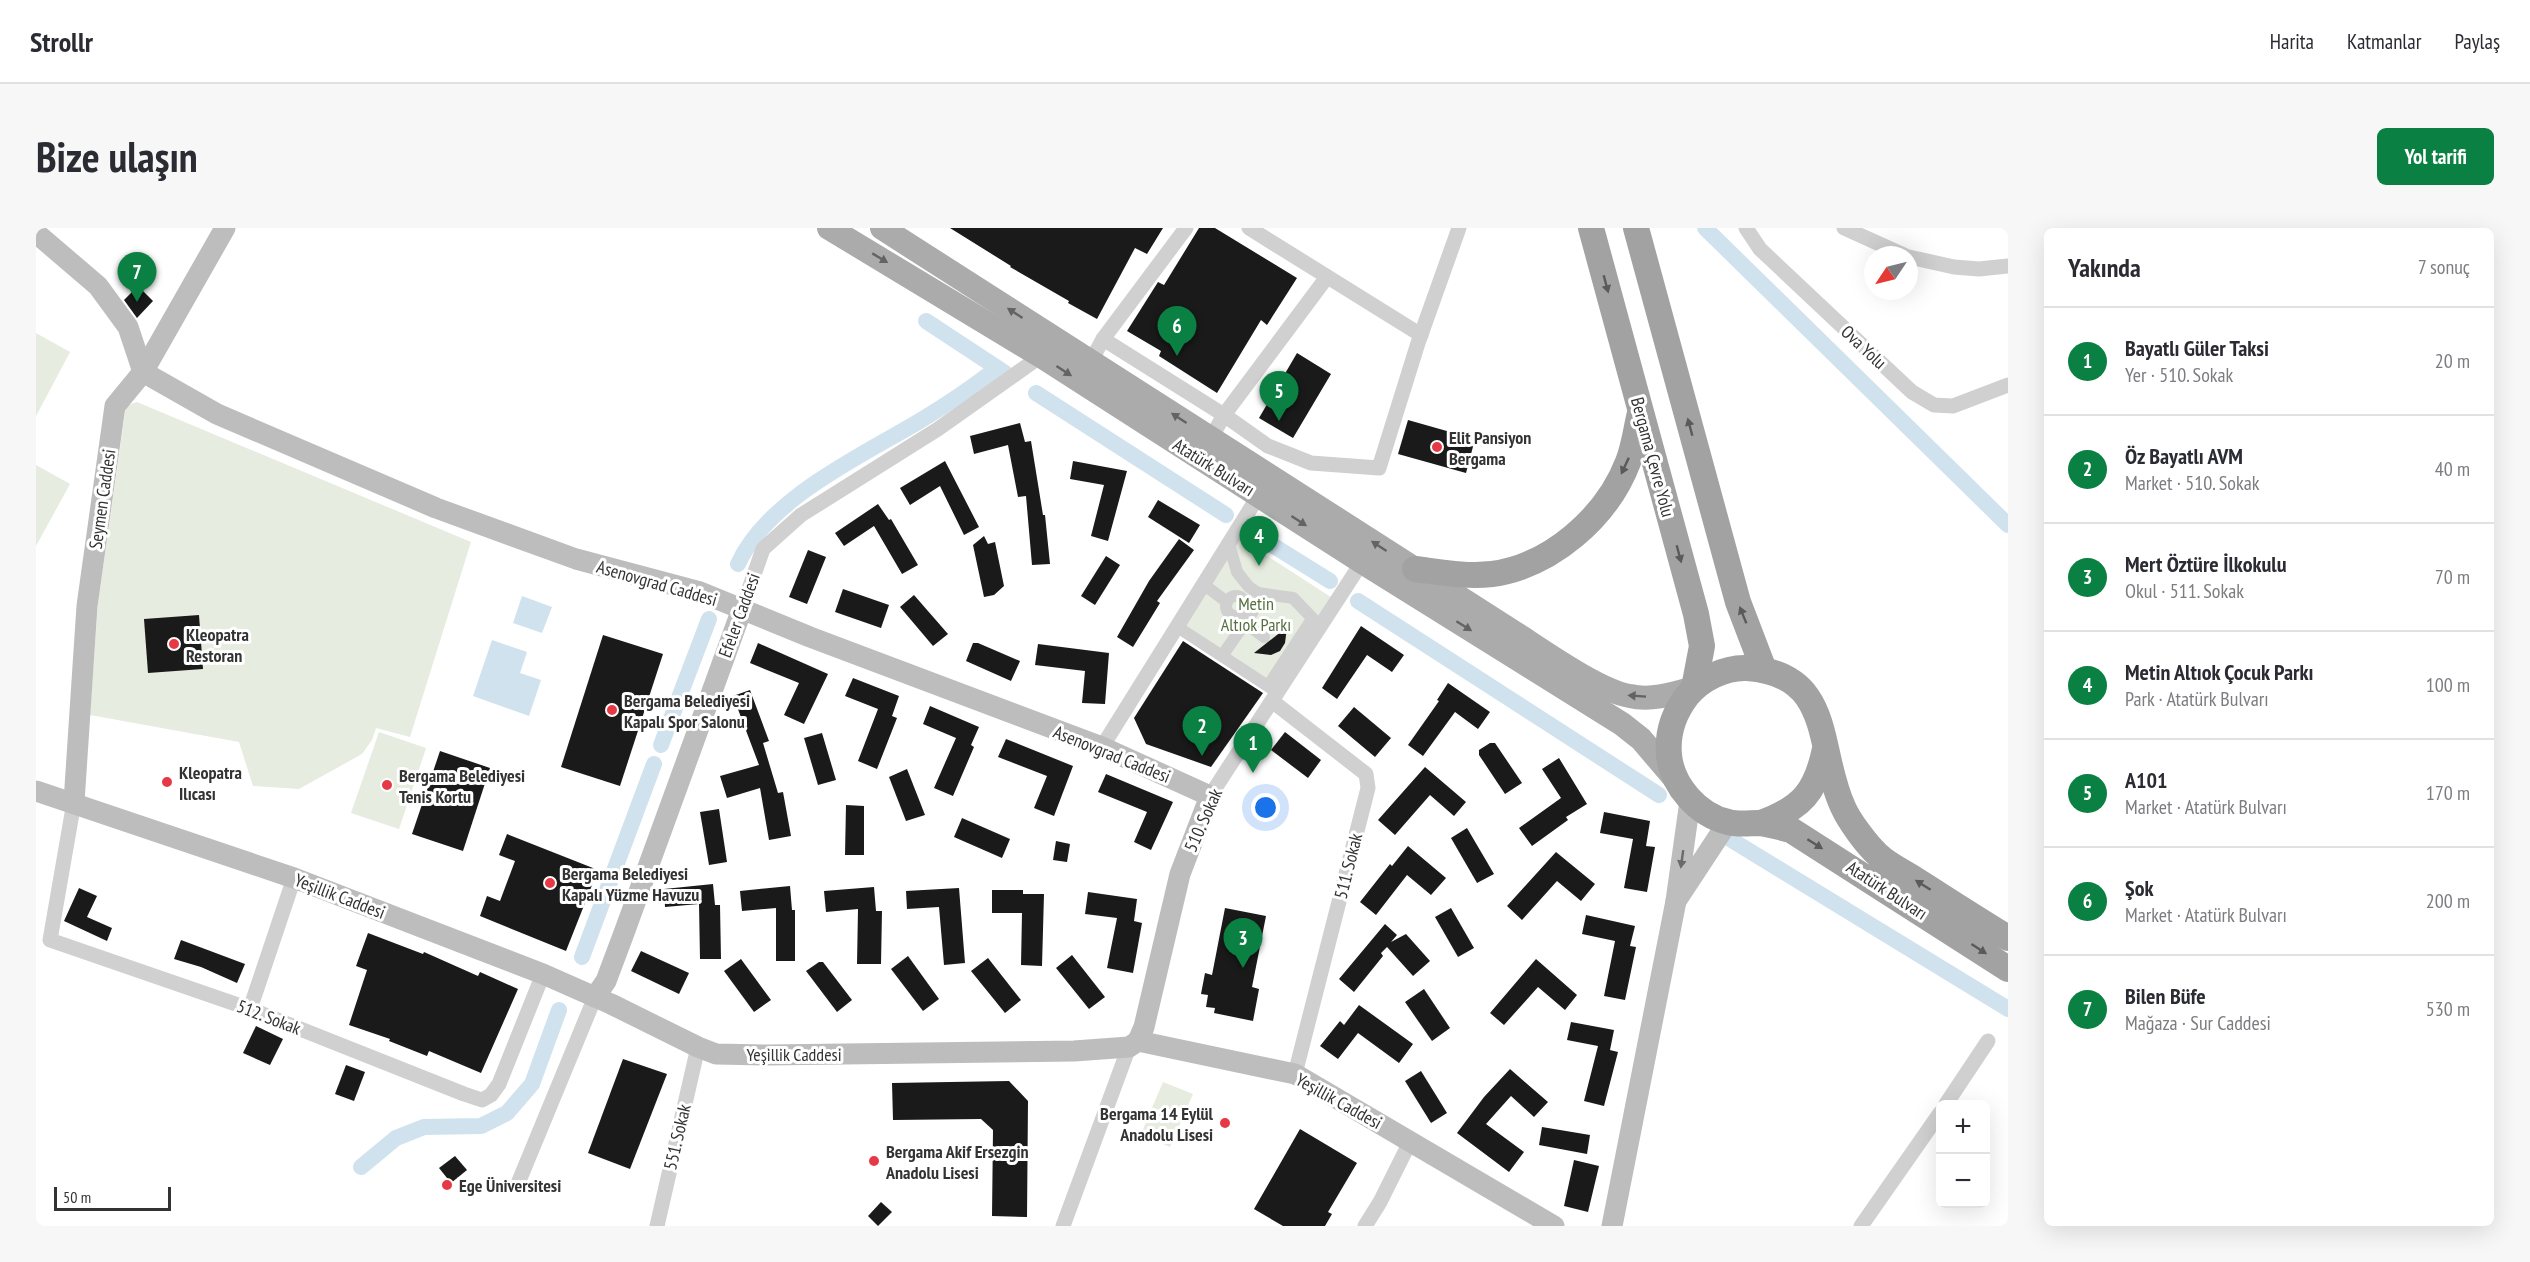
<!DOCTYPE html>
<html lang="tr">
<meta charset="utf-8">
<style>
:root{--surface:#fff;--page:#f7f7f7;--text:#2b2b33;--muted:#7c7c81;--line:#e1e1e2;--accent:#0b8043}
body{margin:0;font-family:"PT Sans Narrow",sans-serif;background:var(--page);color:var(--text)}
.controls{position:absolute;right:18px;bottom:18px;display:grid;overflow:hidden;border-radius:9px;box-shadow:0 6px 24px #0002}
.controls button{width:54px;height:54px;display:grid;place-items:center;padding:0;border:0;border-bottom:2px solid var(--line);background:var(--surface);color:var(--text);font:30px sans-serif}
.compass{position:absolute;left:1828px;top:18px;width:54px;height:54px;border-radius:50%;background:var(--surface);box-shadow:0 6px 24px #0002;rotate:235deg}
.scale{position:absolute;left:18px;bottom:15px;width:117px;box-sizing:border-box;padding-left:6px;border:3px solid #333;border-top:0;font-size:16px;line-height:21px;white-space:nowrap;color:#333;-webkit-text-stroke:4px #fff;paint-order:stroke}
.you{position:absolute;left:1230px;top:580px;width:21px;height:21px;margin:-15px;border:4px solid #fff;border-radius:50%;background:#1a73e8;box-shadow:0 0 0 9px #1a73e833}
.badge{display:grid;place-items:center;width:39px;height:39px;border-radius:50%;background:var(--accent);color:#fff;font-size:20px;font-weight:700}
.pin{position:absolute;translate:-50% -50px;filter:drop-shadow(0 2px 3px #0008)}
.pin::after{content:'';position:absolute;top:32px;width:21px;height:18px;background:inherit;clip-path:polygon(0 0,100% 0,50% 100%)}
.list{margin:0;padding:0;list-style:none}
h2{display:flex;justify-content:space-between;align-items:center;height:78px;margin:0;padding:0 24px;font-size:26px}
h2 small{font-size:20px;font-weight:400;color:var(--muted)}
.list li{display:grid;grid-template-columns:39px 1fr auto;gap:18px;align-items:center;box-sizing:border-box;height:108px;padding:0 24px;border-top:2px solid var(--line)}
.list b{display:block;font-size:22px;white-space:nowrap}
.list p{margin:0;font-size:20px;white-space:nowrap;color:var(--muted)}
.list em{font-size:20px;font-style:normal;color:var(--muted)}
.map{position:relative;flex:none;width:1972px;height:998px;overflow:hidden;border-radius:9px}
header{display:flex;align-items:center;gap:36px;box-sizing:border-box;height:84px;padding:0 30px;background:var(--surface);border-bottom:2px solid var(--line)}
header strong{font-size:28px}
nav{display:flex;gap:33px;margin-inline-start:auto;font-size:21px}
.intro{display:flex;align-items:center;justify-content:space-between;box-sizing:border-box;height:144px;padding:0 36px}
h1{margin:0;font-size:42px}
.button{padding:15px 27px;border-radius:9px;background:var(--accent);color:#fff;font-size:21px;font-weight:700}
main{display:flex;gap:36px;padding:0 36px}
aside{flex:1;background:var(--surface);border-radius:9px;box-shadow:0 6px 24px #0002}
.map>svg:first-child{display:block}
.green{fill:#e6ecdf}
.water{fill:#cfe2ee}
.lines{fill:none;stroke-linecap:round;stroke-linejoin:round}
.canal{stroke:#cfe2ee;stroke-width:16}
.building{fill:#1a1a1a}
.pedestrian{stroke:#d0d0d0;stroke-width:12}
.minor{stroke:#d0d0d0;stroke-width:15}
.secondary{stroke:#bdbdbd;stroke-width:21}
.primary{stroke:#ababab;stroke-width:24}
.trunk{stroke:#a2a2a2;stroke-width:26}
.oneway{fill:#636363}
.oneway2{fill:#5a5a5a}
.oneway3{fill:#6a6a6a}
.poi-dot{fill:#e63946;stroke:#fff;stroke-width:2}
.labels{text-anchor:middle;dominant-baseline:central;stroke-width:6;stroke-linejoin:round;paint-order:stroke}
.street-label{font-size:18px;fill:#333;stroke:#fff}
.poi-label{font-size:18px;font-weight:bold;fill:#333;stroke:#fff;text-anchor:start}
.park-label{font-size:18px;fill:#56703f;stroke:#fff}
</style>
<header>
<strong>Strollr</strong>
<nav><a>Harita</a><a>Katmanlar</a><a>Paylaş</a></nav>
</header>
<div class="intro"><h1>Bize ulaşın</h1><a class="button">Yol tarifi</a></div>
<main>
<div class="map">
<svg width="1972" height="998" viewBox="0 0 1972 998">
<rect width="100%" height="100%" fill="#fff"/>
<g class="green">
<polygon points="0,105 34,124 0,188"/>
<polygon points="101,174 435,314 374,509 340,500 336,512 326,526 263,561 217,558 203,514 54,487 62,375 90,178"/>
<polygon points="0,237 34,256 0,318"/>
<polygon points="1199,307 1301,373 1241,464 1140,398"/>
<polygon points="343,504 390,520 363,601 315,585"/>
<polygon points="1127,854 1157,866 1134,919 1105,906"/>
</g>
<g class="water">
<polygon points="486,368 516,379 506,405 477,395"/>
<polygon points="456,412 491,424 484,445 505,452 493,488 437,468"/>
</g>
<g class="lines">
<g class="canal">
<polyline points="1669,0 1972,297"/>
<polyline points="890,93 969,145"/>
<polyline points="1000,165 1190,287"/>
<polyline points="1225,310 1294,353"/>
<path d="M702,336C732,271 823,229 882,194C910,177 936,160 961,140"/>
<polyline points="1322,373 1623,567"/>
<polyline points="625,517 673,391"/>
<polyline points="1694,611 1972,781"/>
<polyline points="546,729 618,536"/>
<polyline points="325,939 360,910 388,899 445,898 471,885 496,856 523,782"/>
</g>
</g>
<g class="building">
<polygon points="914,0 1127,0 1111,26 1099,20 1061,91 1032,75 1033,73 974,39 975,38"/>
<polygon points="1163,0 1179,0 1261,50 1231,97 1225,92 1181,165 1123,128 1125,123 1091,103 1122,54 1128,57"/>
<polygon points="102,58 117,73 101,90 88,72"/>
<polygon points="1261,125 1295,146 1257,210 1223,190"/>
<polygon points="1372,192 1439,211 1430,245 1362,226"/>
<polygon points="984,195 989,214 995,213 1007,287 1009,287 1014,336 996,337 990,268 982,269 972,217 938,226 934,208"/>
<polygon points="909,233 943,299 928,307 904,258 874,277 864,260"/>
<polygon points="1037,233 1091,243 1072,313 1055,308 1068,257 1034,251"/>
<polygon points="1122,272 1164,297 1153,315 1112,289"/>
<polygon points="842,276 853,292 855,291 882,337 866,346 838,298 808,318 799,305"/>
<polygon points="948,308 952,316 959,314 968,358 958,367 948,369 937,317"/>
<polygon points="1143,311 1158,322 1121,373 1124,375 1097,419 1081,409 1113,353"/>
<polygon points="772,322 790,329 771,376 753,369"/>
<polygon points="1070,328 1084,337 1059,377 1045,368"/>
<polygon points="807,361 853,377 845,400 799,384"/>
<polygon points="878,367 912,406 897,418 864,379"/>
<polygon points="163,387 167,441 112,445 108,391"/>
<polygon points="1325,398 1368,427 1356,444 1331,427 1301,471 1286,460"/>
<polygon points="1251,399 1249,415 1244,423 1235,427 1218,425"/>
<polygon points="567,407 627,426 584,558 525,539"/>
<polygon points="1147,413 1227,465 1175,539 1110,516 1098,490"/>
<polygon points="722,415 792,446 768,496 748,487 763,455 714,435"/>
<polygon points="937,415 942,415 984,433 975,453 930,433"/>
<polygon points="1002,416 1073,425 1069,476 1046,475 1049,443 999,437"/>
<polygon points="817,450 863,468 856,488 861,490 841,541 822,533 842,481 809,468"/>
<polygon points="1412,455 1454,484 1442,501 1419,484 1387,528 1372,517 1403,473 1401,472"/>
<polygon points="714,462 733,513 727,515 742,565 747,564 755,608 733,612 724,560 691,570 684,548 723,537 697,468"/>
<polygon points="894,478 943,499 935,517 938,519 917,568 898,560 920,510 887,496"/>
<polygon points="1318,479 1355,510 1339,529 1302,498"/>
<polygon points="1249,504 1285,532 1272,550 1235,522"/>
<polygon points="786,505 800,552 782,557 768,510"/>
<polygon points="970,511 1037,538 1018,588 998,580 1011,548 962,529"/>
<polygon points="1454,515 1459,515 1486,555 1469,566 1443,527 1443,522"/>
<polygon points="404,523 454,540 427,623 376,606"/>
<polygon points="1523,530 1551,576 1530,589 1532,592 1496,618 1483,600 1525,570 1506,541"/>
<polygon points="1389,539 1430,574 1418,588 1394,567 1359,607 1342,592"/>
<polygon points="871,541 889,587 870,593 853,549"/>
<polygon points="1070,546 1137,574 1115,622 1098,614 1111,584 1062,564"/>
<polygon points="810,577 828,578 828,627 809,627"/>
<polygon points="683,581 691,634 673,637 664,584"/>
<polygon points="1568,584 1614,593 1610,618 1619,619 1611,664 1588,660 1597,611 1564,605"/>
<polygon points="926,590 974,611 966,630 918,609"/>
<polygon points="1431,600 1458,646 1441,655 1415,610"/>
<polygon points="471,606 562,642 530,723 444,688 451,668 464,673 479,633 463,627"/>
<polygon points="1020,613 1034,616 1031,634 1017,632"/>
<polygon points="1372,618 1410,650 1395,667 1371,647 1340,687 1324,674 1354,636 1356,638"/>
<polygon points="1520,624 1559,656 1545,673 1521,653 1486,692 1471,678"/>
<polygon points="677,656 679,677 684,677 685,731 664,731 663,676 629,679 628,661"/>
<polygon points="754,658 756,682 759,682 759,733 740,733 740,680 706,683 704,663"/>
<polygon points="838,659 840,683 846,683 845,736 821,736 822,681 790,684 788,663"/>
<polygon points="43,660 61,668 51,689 76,700 71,713 28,693"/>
<polygon points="923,660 929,735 908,737 903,679 871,681 870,663"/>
<polygon points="956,662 987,662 987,666 1008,666 1006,738 985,737 986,685 956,685"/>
<polygon points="1052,664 1101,671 1098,693 1106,695 1097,745 1071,740 1081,690 1049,686"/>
<polygon points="1189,680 1230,688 1216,759 1223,761 1217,793 1178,785 1179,780 1170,779 1172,767 1165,766 1169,745 1176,747"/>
<polygon points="1415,680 1438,720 1422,729 1399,689"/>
<polygon points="1550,687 1599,698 1594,718 1600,719 1589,772 1568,768 1579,713 1546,706"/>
<polygon points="1349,696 1361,707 1355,714 1370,706 1394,733 1377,748 1351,719 1345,725 1347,728 1318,764 1303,751"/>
<polygon points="332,705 387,726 388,724 442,748 444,744 482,761 445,845 393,823 391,828 353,813 354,811 313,797 331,742 320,738"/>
<polygon points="145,712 209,736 201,755 165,739 138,731"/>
<polygon points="605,723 653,745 643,766 595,743"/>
<polygon points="1036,727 1069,769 1053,781 1020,740"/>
<polygon points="872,728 903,771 887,783 855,741"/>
<polygon points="952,730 985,772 969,785 935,743"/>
<polygon points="705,731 735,772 718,784 688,743"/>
<polygon points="1500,731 1541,767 1529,782 1502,759 1468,797 1454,785"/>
<polygon points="783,734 787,734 816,772 801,784 770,743"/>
<polygon points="1388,761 1414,800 1396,813 1369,774"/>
<polygon points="1323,777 1377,816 1363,835 1322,805 1302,831 1284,818 1304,793 1308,797"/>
<polygon points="1535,794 1578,802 1574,822 1582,824 1568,878 1548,873 1562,818 1531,812"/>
<polygon points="220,798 247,811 234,837 207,825"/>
<polygon points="587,831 631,846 594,941 552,925"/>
<polygon points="310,837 329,844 318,873 299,866"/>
<polygon points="1474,841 1512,874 1498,889 1475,868 1450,896 1488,924 1473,944 1421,905 1448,869"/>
<polygon points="1385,843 1411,885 1395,895 1369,853"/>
<polygon points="973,853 992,873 991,989 956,988 957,902 945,891 857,892 856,855"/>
<polygon points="1506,899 1554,907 1551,926 1503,917"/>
<polygon points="1264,901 1321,935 1292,984 1296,986 1289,998 1247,998 1218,981"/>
<polygon points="419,928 431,942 415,955 403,940"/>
<polygon points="1538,932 1563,938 1552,984 1528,978"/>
<polygon points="845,974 856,984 842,998 832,988"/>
</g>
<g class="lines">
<g class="pedestrian">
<polyline points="1193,316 1201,344 1213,359 1222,365 1257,370 1284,398"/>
<polyline points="1167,356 1191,374"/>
<circle cx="1200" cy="378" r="10"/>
<polyline points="1209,395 1228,409"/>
<polyline points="1140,398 1241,464"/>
<polyline points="1186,428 1229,366"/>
<polyline points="1232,458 1276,391"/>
</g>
<g class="minor">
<polyline points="1213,0 1385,107"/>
<polyline points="1710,0 1724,21 1876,164 1898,177 1917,178 1972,157"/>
<polyline points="1808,0 1868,27"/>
<polyline points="1873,29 1918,39 1943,41 1972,38"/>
<polyline points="1067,111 1188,187 1291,49"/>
<polyline points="1055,133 1067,111 1150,0"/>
<polyline points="1175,210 1188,187 1232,218 1275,235 1343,240 1382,115 1423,0"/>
<polyline points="706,381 727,321 765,287 902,201 1005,128"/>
<polyline points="1236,473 1330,546 1332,560 1259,846"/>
<polyline points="1066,519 1223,267"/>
<polyline points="1174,568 1326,334"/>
<polyline points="38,574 14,712 214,781 428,866 446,872 455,867 463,856 507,746"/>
<polyline points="214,781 258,650"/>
<polyline points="1910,876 1952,813"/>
<polyline points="483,953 559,769"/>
<polyline points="621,998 662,819"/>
<polyline points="1027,998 1093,819"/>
<polyline points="1329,998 1344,974 1374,914"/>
<polyline points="1825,998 1904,885"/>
</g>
<g class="secondary">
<polyline points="0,5 62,58 92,99 107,144"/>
<polyline points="107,144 181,186 400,280 540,331 664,364 774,409 1066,519 1174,568 1144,646 1108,799 1102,813"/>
<polyline points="0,563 258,650 507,746 575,776 662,819 680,826 731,827 1038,823 1093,819 1102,813 1259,846 1518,998"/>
<polyline points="1654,573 1640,673 1692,594"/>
<polyline points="38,574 51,378 79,178 107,144 189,0"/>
<polyline points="559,769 570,753 588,705 706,381"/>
<polyline points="1576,998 1640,673"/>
</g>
<g class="primary">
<polyline points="793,0 1005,128 1326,334 1586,496 1605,511 1640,552"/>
<path d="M846,0L1479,405C1507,423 1563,463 1594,468C1615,473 1637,466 1658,460"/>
</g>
<g class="trunk">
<polyline points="1555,0 1660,386 1666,418 1658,460"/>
<polyline points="1600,0 1702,374 1728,442"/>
<path d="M1379,341C1404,344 1430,349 1456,346C1515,338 1571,289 1592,234C1598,219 1600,201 1604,185"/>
<path d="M1725,595C1766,580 1780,564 1789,521"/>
<path d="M1972,710C1941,691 1910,671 1880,652C1868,644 1852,637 1842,627C1831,617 1813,593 1807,579C1780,521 1799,446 1711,440C1689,439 1665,451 1651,468C1638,485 1631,505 1633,527C1636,558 1662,587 1692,594C1703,597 1713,595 1724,595C1734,596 1745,600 1755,602L1972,741"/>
</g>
</g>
<defs><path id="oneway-solid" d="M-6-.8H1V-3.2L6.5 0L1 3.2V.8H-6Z" transform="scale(1.5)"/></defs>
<g class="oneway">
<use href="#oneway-solid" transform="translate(844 30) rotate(31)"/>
<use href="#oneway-solid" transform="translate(979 85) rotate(-147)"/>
<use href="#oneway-solid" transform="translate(1028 143) rotate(33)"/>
<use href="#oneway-solid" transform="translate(1143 190) rotate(-147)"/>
<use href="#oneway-solid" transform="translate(1263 293) rotate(33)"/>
<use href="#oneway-solid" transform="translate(1343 318) rotate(-147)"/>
<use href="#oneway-solid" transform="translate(1428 398) rotate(32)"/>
<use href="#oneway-solid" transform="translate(1601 468) rotate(-176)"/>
</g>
<g class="oneway2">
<use href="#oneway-solid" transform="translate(1570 56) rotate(75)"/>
<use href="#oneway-solid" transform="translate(1654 199) rotate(-105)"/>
<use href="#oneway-solid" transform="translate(1589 238) rotate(115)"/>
<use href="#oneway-solid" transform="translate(1643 326) rotate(75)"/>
<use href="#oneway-solid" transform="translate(1707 387) rotate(-112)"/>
<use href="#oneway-solid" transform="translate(1779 616) rotate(32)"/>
<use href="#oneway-solid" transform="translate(1887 657) rotate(-148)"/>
<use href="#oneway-solid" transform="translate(1943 721) rotate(33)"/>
</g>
<use class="oneway3" href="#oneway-solid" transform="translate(1646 631) rotate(98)"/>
<g class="poi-dot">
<circle cx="1401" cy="219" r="6"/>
<circle cx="138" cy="416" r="6"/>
<circle cx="576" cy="482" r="6"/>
<circle cx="131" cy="554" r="6"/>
<circle cx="351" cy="557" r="6"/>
<circle cx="514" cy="655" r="6"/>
<circle cx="1189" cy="895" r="6"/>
<circle cx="838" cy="933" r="6"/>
<circle cx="411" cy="957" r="6"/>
</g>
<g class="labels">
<g class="street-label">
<text transform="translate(1828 119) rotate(43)">Ova Yolu</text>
<text transform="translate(1617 229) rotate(75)">Bergama Çevre Yolu</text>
<text transform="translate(1178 239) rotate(32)">Atatürk Bulvarı</text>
<text transform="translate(66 271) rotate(-82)">Seymen Caddesi</text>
<text transform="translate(621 355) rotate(16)">Asenovgrad Caddesi</text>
<text transform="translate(703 387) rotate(-70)">Efeler Caddesi</text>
<text transform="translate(1076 526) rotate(22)">Asenovgrad Caddesi</text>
<text transform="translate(1167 592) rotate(-66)">510. Sokak</text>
<text transform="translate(1312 638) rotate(-76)">511. Sokak</text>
<text transform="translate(1851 662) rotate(33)">Atatürk Bulvarı</text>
<text transform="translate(304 668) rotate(21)">Yeşillik Caddesi</text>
<text transform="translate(233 789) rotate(21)">512. Sokak</text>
<text x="758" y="826">Yeşillik Caddesi</text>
<text transform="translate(1303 873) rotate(29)">Yeşillik Caddesi</text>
<text transform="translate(641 909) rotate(-77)">551. Sokak</text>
</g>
<g class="poi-label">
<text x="1413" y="209">Elit Pansiyon<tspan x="1413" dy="21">Bergama</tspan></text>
<text x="150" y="406">Kleopatra<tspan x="150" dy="21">Restoran</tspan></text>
<text x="588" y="472">Bergama Belediyesi<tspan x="588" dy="21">Kapalı Spor Salonu</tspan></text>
<text x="143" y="544">Kleopatra<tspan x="143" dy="21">Ilıcası</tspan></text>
<text x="363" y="547">Bergama Belediyesi<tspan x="363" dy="21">Tenis Kortu</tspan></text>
<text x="526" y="645">Bergama Belediyesi<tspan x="526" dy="21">Kapalı Yüzme Havuzu</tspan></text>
<text x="1177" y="885" text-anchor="end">Bergama 14 Eylül<tspan x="1177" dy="21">Anadolu Lisesi</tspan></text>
<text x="850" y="923">Bergama Akif Ersezgin<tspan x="850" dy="21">Anadolu Lisesi</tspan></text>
<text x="423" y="957">Ege Üniversitesi</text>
</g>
<g class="park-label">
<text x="1220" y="375">Metin<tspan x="1220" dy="21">Altıok Parkı</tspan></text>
</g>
</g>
</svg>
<div class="controls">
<button>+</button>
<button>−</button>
</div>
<svg class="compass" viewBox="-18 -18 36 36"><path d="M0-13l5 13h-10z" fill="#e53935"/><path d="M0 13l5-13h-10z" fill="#7c7c81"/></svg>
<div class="scale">50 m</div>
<div class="you"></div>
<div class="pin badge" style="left:1217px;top:545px">1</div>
<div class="pin badge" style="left:1166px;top:528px">2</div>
<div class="pin badge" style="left:1207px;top:740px">3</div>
<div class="pin badge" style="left:1223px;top:338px">4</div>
<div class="pin badge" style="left:1243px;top:193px">5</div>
<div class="pin badge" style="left:1141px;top:128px">6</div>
<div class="pin badge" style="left:101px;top:74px">7</div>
</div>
<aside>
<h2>Yakında<small>7 sonuç</small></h2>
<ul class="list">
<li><span class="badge">1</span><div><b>Bayatlı Güler Taksi</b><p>Yer · 510. Sokak</p></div><em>20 m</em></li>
<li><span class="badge">2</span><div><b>Öz Bayatlı AVM</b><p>Market · 510. Sokak</p></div><em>40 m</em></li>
<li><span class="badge">3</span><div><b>Mert Öztüre İlkokulu</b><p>Okul · 511. Sokak</p></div><em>70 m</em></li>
<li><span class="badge">4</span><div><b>Metin Altıok Çocuk Parkı</b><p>Park · Atatürk Bulvarı</p></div><em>100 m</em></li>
<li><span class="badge">5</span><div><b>A101</b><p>Market · Atatürk Bulvarı</p></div><em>170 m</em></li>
<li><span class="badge">6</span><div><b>Şok</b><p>Market · Atatürk Bulvarı</p></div><em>200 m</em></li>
<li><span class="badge">7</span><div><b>Bilen Büfe</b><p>Mağaza · Sur Caddesi</p></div><em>530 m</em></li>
</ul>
</aside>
</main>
